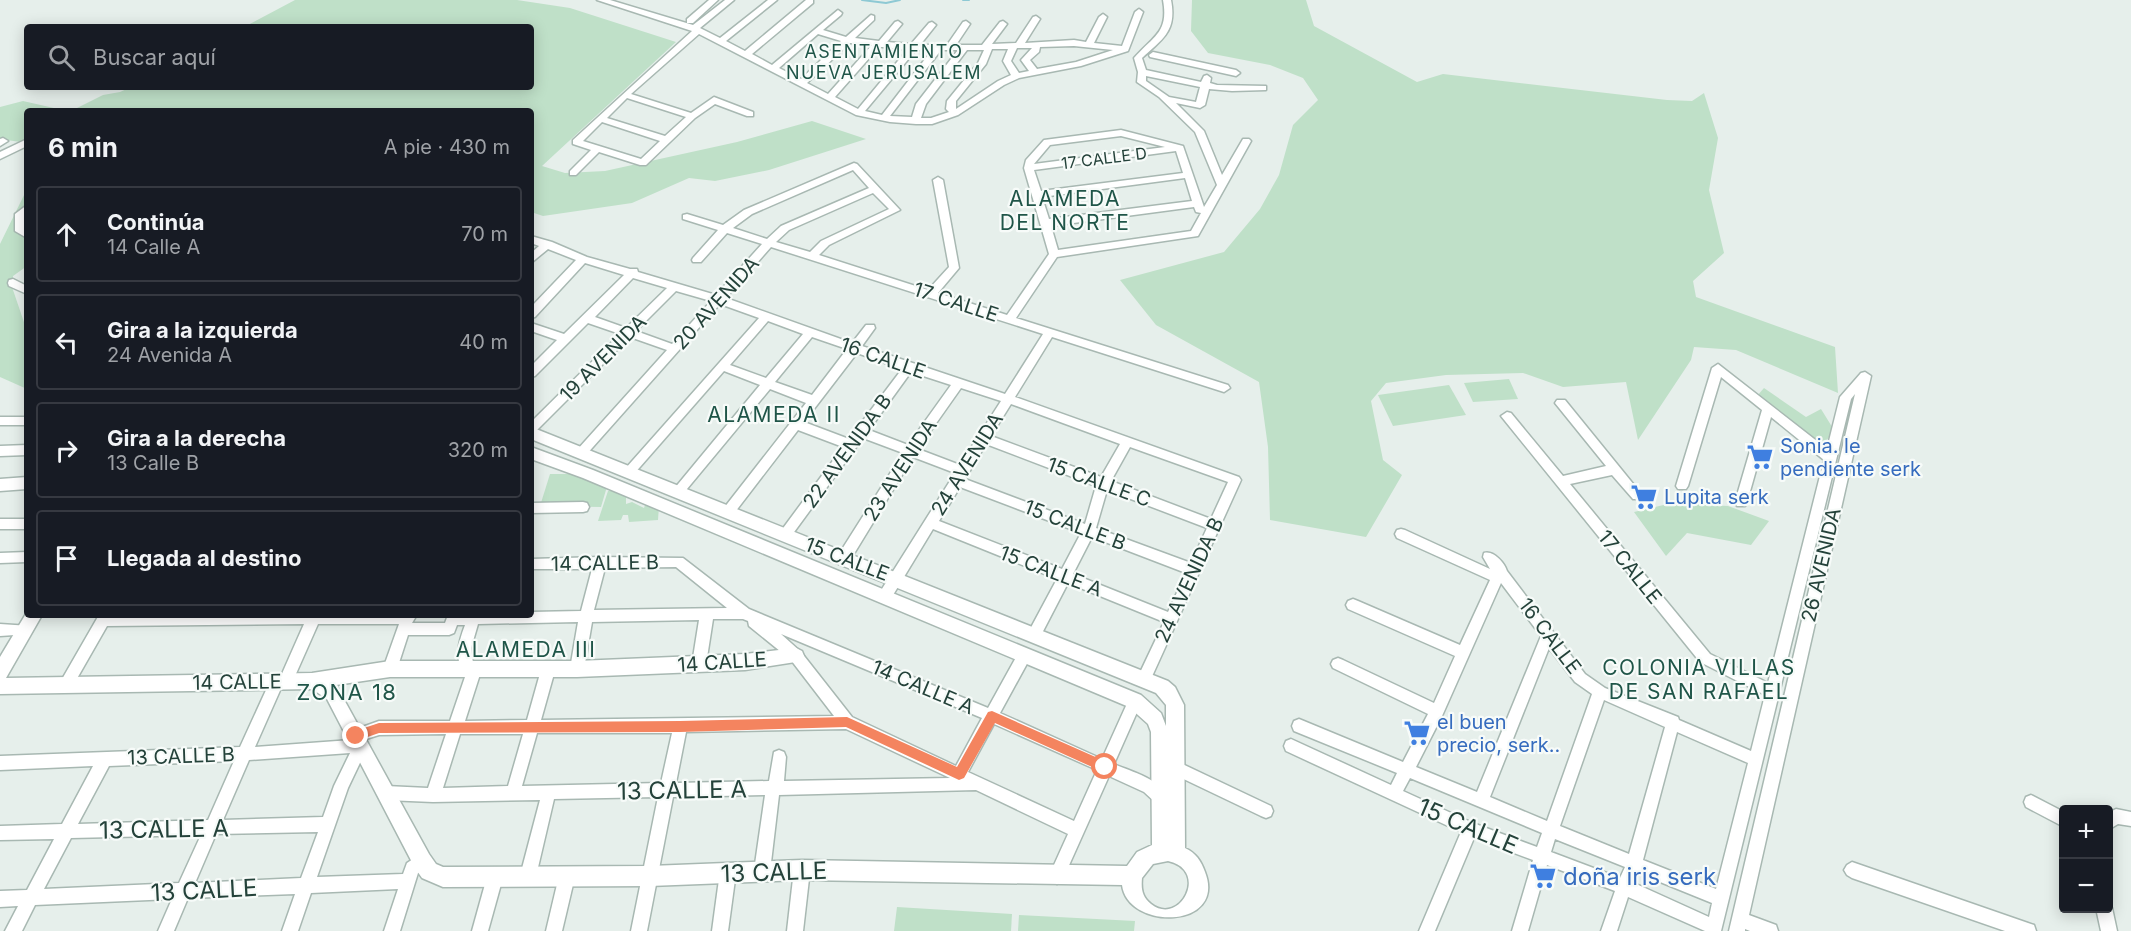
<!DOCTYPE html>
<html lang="es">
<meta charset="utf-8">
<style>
:root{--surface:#171b24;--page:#242831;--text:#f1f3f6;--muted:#9ea1a6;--line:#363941}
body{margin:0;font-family:Inter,sans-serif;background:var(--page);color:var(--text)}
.controls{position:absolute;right:18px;bottom:18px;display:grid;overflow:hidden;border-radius:6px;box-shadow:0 3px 15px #0003}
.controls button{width:54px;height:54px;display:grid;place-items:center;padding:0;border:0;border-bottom:2px solid var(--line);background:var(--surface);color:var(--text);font:30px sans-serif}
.stop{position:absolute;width:18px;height:18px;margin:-14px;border:4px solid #f4845f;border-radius:50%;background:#fff}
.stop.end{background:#f4845f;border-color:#fff;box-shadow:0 2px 6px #0008}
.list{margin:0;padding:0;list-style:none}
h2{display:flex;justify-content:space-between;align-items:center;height:78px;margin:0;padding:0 24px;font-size:26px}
h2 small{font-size:20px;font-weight:400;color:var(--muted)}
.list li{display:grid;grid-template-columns:39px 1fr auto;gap:18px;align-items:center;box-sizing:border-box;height:96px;margin:0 12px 12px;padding:0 12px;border:2px solid var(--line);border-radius:6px}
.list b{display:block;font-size:22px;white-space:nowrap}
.list p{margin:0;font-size:20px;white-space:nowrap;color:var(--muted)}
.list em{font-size:20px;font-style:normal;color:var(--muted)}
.icon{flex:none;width:33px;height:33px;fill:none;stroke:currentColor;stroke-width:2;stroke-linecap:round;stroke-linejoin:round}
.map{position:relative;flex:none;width:2131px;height:931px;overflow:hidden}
.search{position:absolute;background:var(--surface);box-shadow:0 3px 15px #0003;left:24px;top:24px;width:510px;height:66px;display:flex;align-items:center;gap:15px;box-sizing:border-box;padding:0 21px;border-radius:6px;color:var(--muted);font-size:22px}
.panel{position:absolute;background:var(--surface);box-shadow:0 3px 15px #0003;left:24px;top:108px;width:510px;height:510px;border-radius:6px}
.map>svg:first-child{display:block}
.green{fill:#bfe0c8}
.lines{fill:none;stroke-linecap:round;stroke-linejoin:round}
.stream{stroke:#8ec9d4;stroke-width:2}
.minor-casing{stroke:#a8b8b2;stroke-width:3}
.tertiary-casing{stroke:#a8b8b2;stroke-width:3}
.minor{fill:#fff;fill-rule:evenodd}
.tertiary{fill:#fff;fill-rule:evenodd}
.route{fill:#f4845f}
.labels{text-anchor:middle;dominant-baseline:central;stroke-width:4.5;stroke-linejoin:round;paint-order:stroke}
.far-street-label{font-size:16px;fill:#24423a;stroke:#f7fbf9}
.far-neighbourhood-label{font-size:18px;letter-spacing:1.5px;fill:#1f5548;stroke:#f7fbf9}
.street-label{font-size:20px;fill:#24423a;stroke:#f7fbf9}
.shop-label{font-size:20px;fill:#366cbe;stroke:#f7fbf9;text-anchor:start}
.neighbourhood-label{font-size:21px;letter-spacing:1.5px;fill:#1f5548;stroke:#f7fbf9}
.quarter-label{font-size:22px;letter-spacing:1.5px;fill:#1f5548;stroke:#f7fbf9}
.near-street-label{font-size:24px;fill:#24423a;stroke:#f7fbf9}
.near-shop-label{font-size:24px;fill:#366cbe;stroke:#f7fbf9;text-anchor:start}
</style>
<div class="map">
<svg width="2131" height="931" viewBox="0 0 2131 931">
<rect width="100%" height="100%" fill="#e6efeb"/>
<g class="green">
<polygon points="295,0 517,0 570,8 676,42 542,166 565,173 605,171 737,142 812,121 866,139 769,170 715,181 689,178 632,203 543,216 531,212 531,111 71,111 103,95 120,92 131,87 531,87 531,27 244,27"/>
<polygon points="1192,0 1306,0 1314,26 1417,82 1443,74 1667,100 1692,101 1704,93 1718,138 1709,190 1724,253 1693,281 1696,297 1835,347 1838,393 1736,350 1694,347 1691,360 1638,440 1626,382 1563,387 1523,373 1446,375 1386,383 1371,401 1383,460 1402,475 1366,537 1270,520 1268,447 1259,382 1156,325 1120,280 1224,252 1260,209 1279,175 1293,125 1318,100 1303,78 1270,65 1208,53 1191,31"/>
<polygon points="23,101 67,111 27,111 27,143 0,139 0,107"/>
<polygon points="27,189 27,223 22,235 27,238 27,266 13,276 12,287 27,331 27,389 0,377 0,244"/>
<polygon points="1509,379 1518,399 1473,402 1464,383"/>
<polygon points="1449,385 1466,415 1393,426 1378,395"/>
<polygon points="1764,388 1806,417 1821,409 1834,430 1822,447 1757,396"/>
<polygon points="550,474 588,474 608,483 601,507 540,506"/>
<polygon points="608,491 620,491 626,496 626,504 632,502 644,508 645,505 641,502 645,500 659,506 658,520 629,522 628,515 623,515 621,520 598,521"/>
<polygon points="1672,503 1728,506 1769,521 1751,545 1687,533 1666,556 1634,512"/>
<polygon points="897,907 1012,914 1011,931 894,931"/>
<polygon points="1019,915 1135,921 1134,931 1018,931"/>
</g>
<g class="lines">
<g class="stream">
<polyline points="862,0 886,3 900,0"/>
<polyline points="963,0 969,0"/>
</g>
<g class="minor-casing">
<g id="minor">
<path d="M597,0H610L693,25L725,0H734L700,28L720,38L768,0H777L726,41L745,51L806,0H813V3L752,54L772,65L838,10L842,13L841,15L823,30L846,37L871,15L874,16V20L855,38L879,41L895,22L898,21L902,24L887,42L911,44L929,23L932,22L936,25L920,45H947L963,22L966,21L970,24L956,45H982L1000,22L1003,21L1007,24L992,44L1016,43L1033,17L1036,16L1040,19L1025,43L1074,40L1086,42L1099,17L1103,14L1107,17L1094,43L1122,46L1135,12L1139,9L1143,12L1128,51L1081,66L1019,78L1004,85L958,115L932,124H916L890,122L856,115L699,34L631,94L691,113L714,97L753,112V116H747L715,104L695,118L646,165H640L599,152L576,175H570V171L591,150L573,144V140L692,31ZM818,34L841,41L801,79L779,68ZM850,43L872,45L828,94L807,83ZM1074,46L1113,50L1076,62L1037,69L1030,60L1039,52L1040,47ZM883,47L907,50L858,109L835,97L879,47ZM1017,48H1032L1021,60L1029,71L1019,73L1011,61ZM992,49H1008L1003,61L1011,75L998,81L956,109V101L986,64ZM916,50H932L882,115L865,111ZM941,50H958L916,104L912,117L890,116ZM967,50H984L978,63L947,101L946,109L949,112L931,118H921L926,104ZM627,98L686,117L665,136L607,118ZM602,122L660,141L641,159L583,141Z"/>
<polygon points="709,0 718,0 693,23 687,23 687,19"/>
<path d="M1163,0H1171C1177,31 1163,39 1142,58L1146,70L1201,82L1204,76L1207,75L1211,78L1210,83L1217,85L1266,86V90L1232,91L1209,89L1205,105L1200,108L1176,103L1204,131L1222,175L1243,139H1249L1251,141L1198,236L1057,257L1016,318L1228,385L1230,388L1224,392L1052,337L1015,397L1239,477L1241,480L1149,683L1144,685L1139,683L1137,679L1164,622L1068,583L1039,639L1034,641L1029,639L1027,635L1057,579L933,529L890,600L885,602L880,600L878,596L880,592L955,473L913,457L849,562L844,563L839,562L838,558L839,554L903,453L863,438L789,539L785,540L781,539L779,535L781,531L843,447L798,430L732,516H724L722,512L724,508L806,403L770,389L682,495H674L672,492L674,489L760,385L724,371L633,475H625L623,472L625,469L759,318L720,304L585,456H577L575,453L577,450L667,350L630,337L535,432L531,433V422L620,334L588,323L535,376L531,377V366L557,340L531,331V323L564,334L624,275L585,263L535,317L531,318V307L576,260L548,249L531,263V253L539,246L531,243V236L552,242L587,257L630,269H637L638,272L716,295L762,244L727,233L701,262H693L692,260L693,258L718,230L683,219V215L687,214L723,225L744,210L854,163L857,164L900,210L829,245L819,255L928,290L949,267L933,180L938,177L943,180L959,268L938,293L1007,315L1049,254L1024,168L1026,160L1044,140L1121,130L1183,146L1204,207L1217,185L1195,132L1159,97L1137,82L1138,72L1134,58C1153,36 1169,33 1163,0ZM1146,76L1200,87L1196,102L1169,97L1146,81ZM1121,136L1165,147L1034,164L1050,145ZM1176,151L1183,173L1041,191L1034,170ZM853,170L869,188L781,226L767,239L733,228L752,214ZM1185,178L1192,201L1049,219L1042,197ZM873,193L889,209L821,241L810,252L776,242L789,230ZM1194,207L1196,212L1201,213L1191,231L1058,250L1051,226ZM771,247L1043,334L1005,394L862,346L875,328L874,325H866L852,343L726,298ZM633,278L667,288L626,328L595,317ZM676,291L711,301L672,344L636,331ZM768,321L803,334L766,378L730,365ZM812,337L847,349L812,395L775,382ZM857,353L902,369L849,439L804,422ZM911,372L951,385L908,445L869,430ZM961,388L1001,401L960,465L918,449ZM1011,404L1120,444L1101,477L991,436ZM986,444L1096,486L1085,524L965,479ZM1130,447L1228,482L1211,519L1111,481ZM960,487L1081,533L1062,569L939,521ZM1107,490L1207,528L1191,563L1096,528ZM1092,537L1186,573L1168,612L1073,574Z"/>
<polygon points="1153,52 1236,70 1240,73 1236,76 1150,57 1149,55"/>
<polygon points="3,138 8,141 0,146 0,139"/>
<polygon points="25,140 27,141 27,146 0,159 0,152"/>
<polygon points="27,205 27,213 25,215 27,238 15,231 15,214"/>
<polygon points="13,279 27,286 27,294 9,286 8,283 9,280"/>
<path d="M1718,364L1827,449L1840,397L1861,373L1865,372L1871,376L1749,915L1776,925L1778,931H1750L1745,929V931H1729L1855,394L1851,399L1721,931H1705L1628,897L1617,931H1601L1615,891L1547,865L1528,931H1512L1533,860L1474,838L1435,931H1419L1461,832L1286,751L1284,746L1286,741L1291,739L1391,785L1397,773L1294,731L1292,726L1294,721L1299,719L1403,762L1428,714L1333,668L1331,664L1333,660L1338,658L1343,660L1434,703L1455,656L1348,609L1346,605L1348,601L1353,599L1358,601L1460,645L1490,580L1397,538L1395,534L1397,530L1401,529L1405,530L1490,569L1483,557L1484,553C1494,550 1505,564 1507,571L1585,674L1605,688L1678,717L1679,720L1751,751L1765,695L1700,662L1501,416L1507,412L1511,413L1563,476L1606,466L1555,403L1557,400H1565L1643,496L1641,499H1633L1612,475L1570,484L1710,654L1768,683L1824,460L1771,417L1747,502L1745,506H1737L1735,502L1762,410L1721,377L1688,486L1686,489H1678L1676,486L1712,368ZM1501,583L1541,636L1477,792L1416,767L1442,716ZM1549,648L1575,682L1592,694L1547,821L1490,797ZM1604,700L1665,727L1629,854L1560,826ZM1677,732L1748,763L1716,889L1643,860ZM1410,778L1542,833L1537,847L1473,823L1403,791ZM1555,839L1625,867L1620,878L1551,852ZM1638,873L1712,903L1709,917L1634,883Z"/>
<rect x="0" y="417" width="27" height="8"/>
<polygon points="27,445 27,455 0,456 0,446"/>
<polygon points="583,502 587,503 589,507 587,511 583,512 531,513 531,503"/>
<rect x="0" y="519" width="27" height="10"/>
<polygon points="27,552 27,562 0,563 0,553"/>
<path d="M600,557L683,558L749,609L988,708L1019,652L1024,650L1029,652L1031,656L1029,660L1000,713L1102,759L1130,697L1135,695L1140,697L1142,701L1114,764C1132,772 1161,779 1169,799L1167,804L1162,806L1157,804L1144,792L1109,776L1062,881L1057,884L1052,881L1049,876L1068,834L976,790L779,795L770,871L767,876L762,879L757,876L754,871L765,795L673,797L647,931H631L658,797L554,799L536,876L533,881L528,884L523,881L520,876L540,800L433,802L386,800L381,798L379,793L381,788L386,786L428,788L446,734L379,735L363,740L366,741L368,746L348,788L317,877L403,874L407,863L422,853L427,856L430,861L427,866L418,873L400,931H384L398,889L311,893L298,931H282L295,894L188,898L174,931H158L172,899L35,905L22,931H5L18,906L0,907V891L27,890L54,839L0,840V826L62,824L93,766L0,770V756L240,747L272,677L277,675L281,676L304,624L107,626L71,689L66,691L61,689L59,685L61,681L99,615H413L415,618L412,623H445L448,615H531V612L581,611L592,569H531V559ZM676,567L727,608L594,610L605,568ZM713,619H743L748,621L749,626L791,660L834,716L541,720L555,670L553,666L548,664L543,666L541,670L527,720L465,721L482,668L480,664L473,663L471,648L478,624L578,622L570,669L572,673L577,675L582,673L584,669L592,622L699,620L692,664L694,668L699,670L704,668L706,664ZM318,624H399L383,669L385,673L390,675L395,673L397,669L408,635H449L454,633L457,625H465C459,641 455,655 462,672L466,674L450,721H379L351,731L349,736L351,740L255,747L282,686L286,687L291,685ZM781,634L982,718L956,766L852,717L801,652ZM994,724L1097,770L1074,821L968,772ZM846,729L950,778L784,781L786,757L784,752L779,750L774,752L769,781L676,783L686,732ZM537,733H672L661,783L522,786ZM460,734H523L508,786L443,788ZM350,753L334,786L323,817L223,820L249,760ZM234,761L208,820L78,824L109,766ZM318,832L301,878L195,883L216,834ZM201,835L179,883L44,889L71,838Z"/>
<polygon points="0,624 30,626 32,630 30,634 0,636"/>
<polygon points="1176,761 1271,806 1273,811 1271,816 1266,818 1261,816 1171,773 1169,768 1171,763"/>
<polygon points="2031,795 2064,812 2064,827 2026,807 2024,802 2026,797"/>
<polygon points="2116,809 2131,812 2131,826 2118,824 2108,830 2108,813"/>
<polygon points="802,862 807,865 810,870 803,931 787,931 794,870 797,865"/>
<polygon points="1852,862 2028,923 2034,925 2036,931 2005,931 1852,878 1847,875 1844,870 1847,865"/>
<polygon points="728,864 733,867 736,872 728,931 712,931 720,872 723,867"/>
<polygon points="567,868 572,871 575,876 562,931 546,931 559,876 562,871"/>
<polygon points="495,869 500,872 503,877 488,931 472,931 487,877 490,872"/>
<polygon points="2108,902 2112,908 2117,931 2101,931 2096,908 2108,908"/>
</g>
</g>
<g class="tertiary-casing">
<g id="tertiary">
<path d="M531,427L1168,681L1175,687L1184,705L1185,848C1196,853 1201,861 1205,872C1227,929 1128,931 1122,885L802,880L650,886L443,887L422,878L415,868L327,699L312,689L0,694V657L27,612V615H42L6,678L312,673L390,661H577L745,654L796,648L802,651L804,656L802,661L745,670L577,677H390L336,685L429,854L436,864L443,867L650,866L802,860L1127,866L1137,852L1152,845L1151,732L1148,724L1129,707L583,478L531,459V447L593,470L1141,695L1161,713L1166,726V705L1156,693L531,439ZM1168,861C1210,870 1180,927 1151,904C1142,897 1141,889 1142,878L1153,864Z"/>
<polygon points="27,477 27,489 0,491 0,479"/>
</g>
</g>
<use href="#minor" class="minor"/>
<use href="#tertiary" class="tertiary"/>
</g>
<polygon class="route" points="992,711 1109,763 1109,771 1101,771 995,723 964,778 959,780 846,727 680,732 379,733 356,741 350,736 352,732 379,723 680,721 847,717 957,767 988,712"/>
<defs>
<g id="supermarket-bare" transform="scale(2.07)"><path d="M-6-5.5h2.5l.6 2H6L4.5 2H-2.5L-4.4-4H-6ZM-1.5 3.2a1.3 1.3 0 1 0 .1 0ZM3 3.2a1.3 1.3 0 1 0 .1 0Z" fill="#3f7fe0" stroke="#f7fbf9" stroke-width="2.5" paint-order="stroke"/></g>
</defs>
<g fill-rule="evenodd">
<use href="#supermarket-bare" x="1760" y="457"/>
<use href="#supermarket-bare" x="1644" y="497"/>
<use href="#supermarket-bare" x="1417" y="733"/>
<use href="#supermarket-bare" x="1543" y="876"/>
</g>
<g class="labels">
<g class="far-street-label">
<text transform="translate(1104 158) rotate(-7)">17 CALLE D</text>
</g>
<g class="far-neighbourhood-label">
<text x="884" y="51">ASENTAMIENTO<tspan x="884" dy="21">NUEVA JERUSALEM</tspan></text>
</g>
<g class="street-label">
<text transform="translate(956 302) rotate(18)">17 CALLE</text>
<text transform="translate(716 303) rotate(-48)">20 AVENIDA</text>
<text transform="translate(603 358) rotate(-45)">19 AVENIDA</text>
<text transform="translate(883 358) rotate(19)">16 CALLE</text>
<text transform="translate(847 451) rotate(-54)">22 AVENIDA B</text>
<text transform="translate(967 464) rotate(-58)">24 AVENIDA</text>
<text transform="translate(900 470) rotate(-57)">23 AVENIDA</text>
<text transform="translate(1099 482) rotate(20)">15 CALLE C</text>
<text transform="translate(1075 525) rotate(21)">15 CALLE B</text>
<text transform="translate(847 559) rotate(21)">15 CALLE</text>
<text transform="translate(605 563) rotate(-1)">14 CALLE B</text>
<text transform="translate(1821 565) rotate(-77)">26 AVENIDA</text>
<text transform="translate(1630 567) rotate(51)">17 CALLE</text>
<text transform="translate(1051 571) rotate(21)">15 CALLE A</text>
<text transform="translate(1189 580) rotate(-65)">24 AVENIDA B</text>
<text transform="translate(1550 636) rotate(53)">16 CALLE</text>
<text transform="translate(722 662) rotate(-4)">14 CALLE</text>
<text transform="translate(237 682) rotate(-1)">14 CALLE</text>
<text transform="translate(923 687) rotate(23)">14 CALLE A</text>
<text transform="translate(181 756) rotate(-2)">13 CALLE B</text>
</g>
<g class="shop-label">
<text x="1780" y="446">Sonia. le<tspan x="1780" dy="23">pendiente serk</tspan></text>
<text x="1664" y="497">Lupita serk</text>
<text x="1437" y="722">el buen<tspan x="1437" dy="23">precio, serk..</tspan></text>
</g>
<g class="neighbourhood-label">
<text x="1065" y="198">ALAMEDA<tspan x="1065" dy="24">DEL NORTE</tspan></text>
<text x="774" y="414">ALAMEDA II</text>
<text x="526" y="649">ALAMEDA III</text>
<text x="1699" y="667">COLONIA VILLAS<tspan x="1699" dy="24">DE SAN RAFAEL</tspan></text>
</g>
<g class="quarter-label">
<text x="347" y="692">ZONA 18</text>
</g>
<g class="near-street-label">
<text transform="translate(682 790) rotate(-1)">13 CALLE A</text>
<text transform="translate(1468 826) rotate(23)">15 CALLE</text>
<text transform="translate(164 829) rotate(-1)">13 CALLE A</text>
<text transform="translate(774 872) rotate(-2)">13 CALLE</text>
<text transform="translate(204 890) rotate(-3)">13 CALLE</text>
</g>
<g class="near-shop-label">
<text x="1563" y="876">doña iris serk</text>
</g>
</g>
</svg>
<div class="controls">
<button>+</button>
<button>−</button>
</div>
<div class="stop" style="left:1105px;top:767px"></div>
<div class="stop end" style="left:356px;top:736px"></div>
<div class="search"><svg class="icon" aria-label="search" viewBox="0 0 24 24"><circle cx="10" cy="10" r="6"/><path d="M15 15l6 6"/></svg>Buscar aquí</div>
<section class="panel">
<h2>6 min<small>A pie · 430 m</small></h2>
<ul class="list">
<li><svg class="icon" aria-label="ahead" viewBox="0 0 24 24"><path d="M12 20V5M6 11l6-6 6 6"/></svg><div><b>Continúa</b><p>14 Calle A</p></div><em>70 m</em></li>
<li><svg class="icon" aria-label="left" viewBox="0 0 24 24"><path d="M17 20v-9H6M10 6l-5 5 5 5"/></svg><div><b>Gira a la izquierda</b><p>24 Avenida A</p></div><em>40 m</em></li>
<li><svg class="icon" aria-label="right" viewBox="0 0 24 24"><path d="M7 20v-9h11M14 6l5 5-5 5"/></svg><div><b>Gira a la derecha</b><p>13 Calle B</p></div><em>320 m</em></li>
<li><svg class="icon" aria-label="arrive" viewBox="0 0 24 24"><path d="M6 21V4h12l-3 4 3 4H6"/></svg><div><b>Llegada al destino</b></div></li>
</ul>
</section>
</div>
